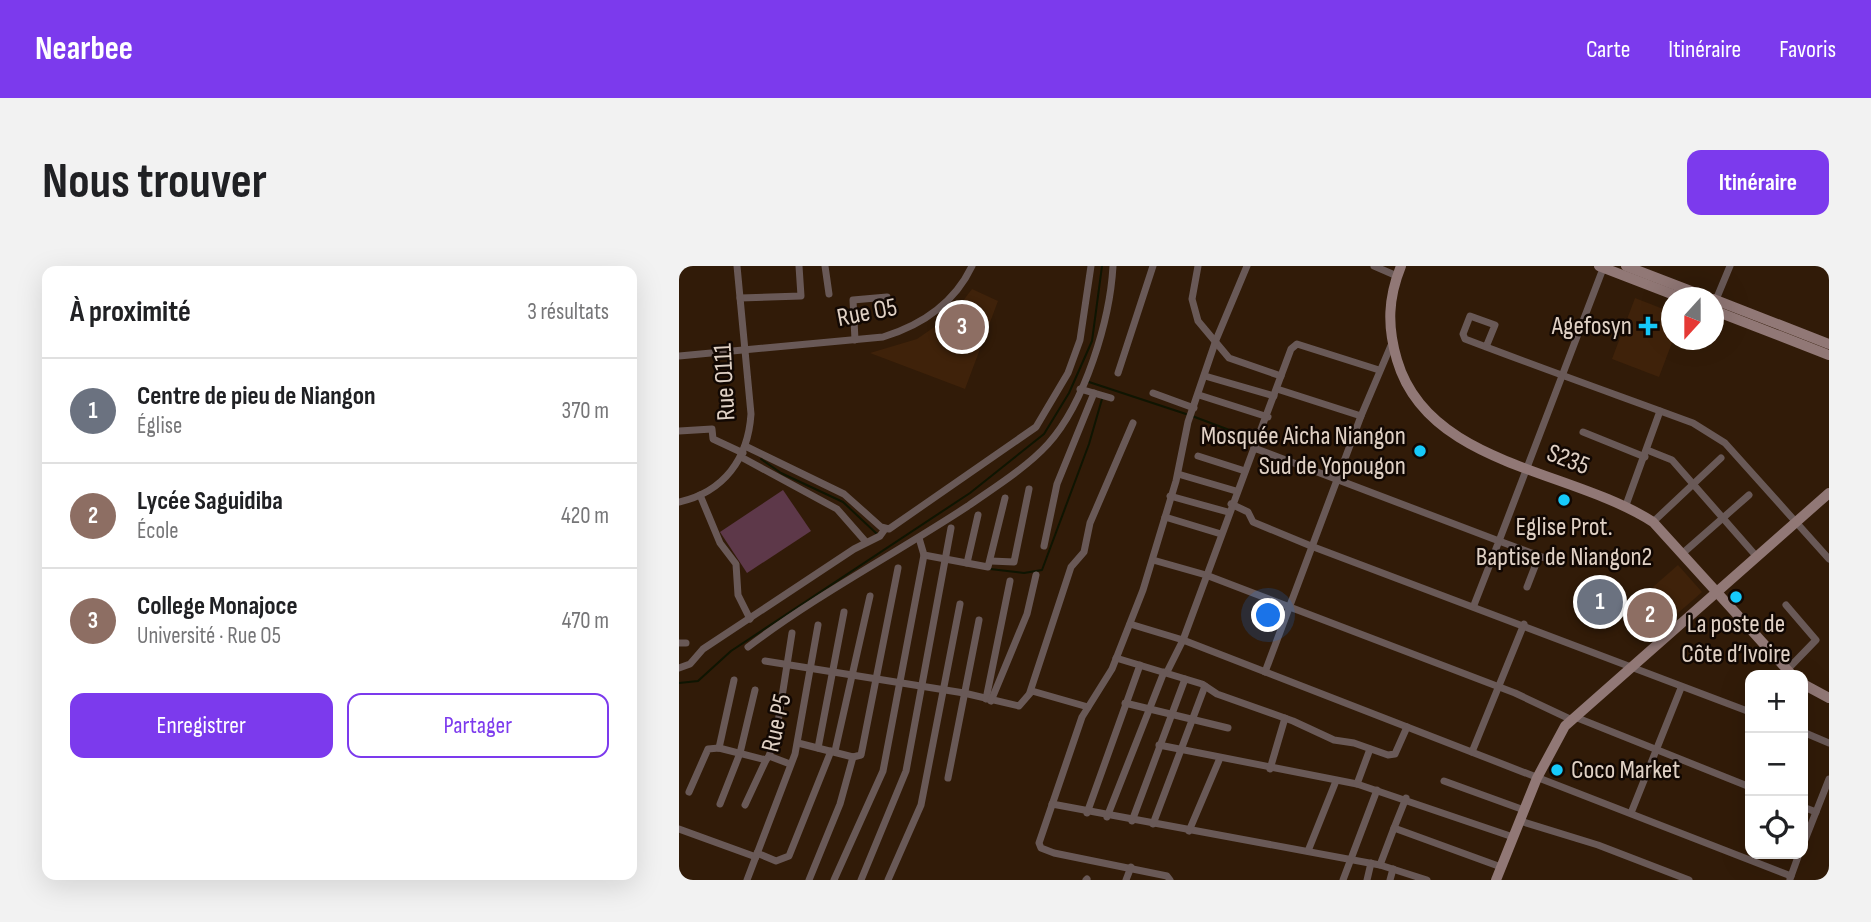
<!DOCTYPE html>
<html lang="fr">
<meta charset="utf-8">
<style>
:root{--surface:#fff;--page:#f2f2f2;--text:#202124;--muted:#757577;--line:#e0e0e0;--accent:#7c3aed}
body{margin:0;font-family:"Sofia Sans Condensed",sans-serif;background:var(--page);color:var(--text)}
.controls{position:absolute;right:21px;bottom:21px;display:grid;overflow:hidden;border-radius:14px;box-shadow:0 7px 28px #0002}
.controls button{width:63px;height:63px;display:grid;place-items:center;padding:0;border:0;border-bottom:2px solid var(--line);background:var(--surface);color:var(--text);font:35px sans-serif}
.compass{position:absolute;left:982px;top:21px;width:63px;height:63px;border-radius:50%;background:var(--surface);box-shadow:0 7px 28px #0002;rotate:201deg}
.you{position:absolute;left:590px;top:350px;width:24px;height:24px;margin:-18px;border:5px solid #fff;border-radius:50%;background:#1a73e8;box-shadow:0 0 0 10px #1a73e833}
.badge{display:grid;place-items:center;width:46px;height:46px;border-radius:50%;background:var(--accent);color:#fff;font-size:23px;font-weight:700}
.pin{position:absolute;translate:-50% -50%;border:4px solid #fff;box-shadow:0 2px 7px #0006}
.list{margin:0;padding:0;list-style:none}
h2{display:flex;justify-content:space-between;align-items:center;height:91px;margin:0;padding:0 28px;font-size:30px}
h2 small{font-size:23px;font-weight:400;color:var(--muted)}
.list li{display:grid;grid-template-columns:46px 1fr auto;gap:21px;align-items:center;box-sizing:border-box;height:105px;padding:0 28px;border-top:2px solid var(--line)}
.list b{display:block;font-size:26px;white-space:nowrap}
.list p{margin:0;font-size:23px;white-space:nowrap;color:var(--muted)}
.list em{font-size:23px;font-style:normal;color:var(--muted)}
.actions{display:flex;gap:14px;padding:21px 28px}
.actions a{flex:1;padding:16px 0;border:2px solid var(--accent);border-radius:14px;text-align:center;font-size:24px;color:var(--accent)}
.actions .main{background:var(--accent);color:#fff}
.icon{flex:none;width:38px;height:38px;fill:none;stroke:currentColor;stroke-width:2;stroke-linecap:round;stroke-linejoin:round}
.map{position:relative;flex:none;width:1150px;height:614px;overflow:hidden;border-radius:14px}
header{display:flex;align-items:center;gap:42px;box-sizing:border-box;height:98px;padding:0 35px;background:var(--accent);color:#fff}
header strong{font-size:33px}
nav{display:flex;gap:38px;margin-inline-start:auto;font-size:24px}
.intro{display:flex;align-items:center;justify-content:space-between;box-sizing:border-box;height:168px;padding:0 42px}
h1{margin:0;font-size:49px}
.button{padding:18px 32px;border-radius:14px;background:var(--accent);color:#fff;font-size:24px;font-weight:700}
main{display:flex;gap:42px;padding:0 42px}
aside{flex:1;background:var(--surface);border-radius:14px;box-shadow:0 7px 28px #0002}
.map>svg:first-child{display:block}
.built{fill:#3f220a}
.green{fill:#5d3849}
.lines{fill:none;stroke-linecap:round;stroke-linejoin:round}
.stream{stroke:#0f1502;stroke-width:2}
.street{stroke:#695957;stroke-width:7}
.secondary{stroke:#917876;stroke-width:10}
.poi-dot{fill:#16cafb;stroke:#120803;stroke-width:2.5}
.labels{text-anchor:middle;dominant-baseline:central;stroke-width:5;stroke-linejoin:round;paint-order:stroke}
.street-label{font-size:26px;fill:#e0d1c5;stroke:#120803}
.poi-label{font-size:26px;fill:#e0d1c5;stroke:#120803;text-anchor:end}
</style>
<header>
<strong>Nearbee</strong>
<nav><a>Carte</a><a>Itinéraire</a><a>Favoris</a></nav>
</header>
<div class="intro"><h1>Nous trouver</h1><a class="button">Itinéraire</a></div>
<main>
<aside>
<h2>À proximité<small>3 résultats</small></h2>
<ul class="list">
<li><span class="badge" style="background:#6b7280">1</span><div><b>Centre de pieu de Niangon</b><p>Église</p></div><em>370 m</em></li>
<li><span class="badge" style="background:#8d6e63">2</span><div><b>Lycée Saguidiba</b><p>École</p></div><em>420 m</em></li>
<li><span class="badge" style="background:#8d6e63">3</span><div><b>College Monajoce</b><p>Université · Rue O5</p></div><em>470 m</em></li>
</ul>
<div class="actions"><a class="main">Enregistrer</a><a>Partager</a></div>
</aside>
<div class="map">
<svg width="1150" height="614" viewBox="0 0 1150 614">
<rect width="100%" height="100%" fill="#311b08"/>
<g class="built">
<polygon points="293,23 319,35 286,123 191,87 238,73 274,48"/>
<polygon points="956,32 992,46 994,74 980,111 933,93"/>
<polygon points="999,299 1023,326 998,348 974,321"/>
</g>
<polygon class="green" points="104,224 132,265 68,307 41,266"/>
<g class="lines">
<g class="stream">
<polyline points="410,116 507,148"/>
<polyline points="513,150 561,168"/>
<polyline points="82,193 102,207 164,236 198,268"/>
<polyline points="311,303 345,307 363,304 410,178 423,133"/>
<polyline points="0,417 19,415 52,385 291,227 365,168 390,127 413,75 423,0"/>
</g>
<g class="street">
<polyline points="146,0 150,28"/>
<polyline points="519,0 513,33 519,55 550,92 602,110"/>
<polyline points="695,0 718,10"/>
<polyline points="61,32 122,30 120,0"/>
<polyline points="1034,41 1051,0"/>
<polyline points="176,74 174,34 208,31"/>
<path d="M807,81L816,59L791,50L784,68L786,73C862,102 938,129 1014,157L1046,177L1150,293"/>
<path d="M0,90L204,71C243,59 275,38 293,0"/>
<polyline points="439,107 474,0"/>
<polyline points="526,110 595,130"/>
<polyline points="401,123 432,132"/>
<polyline points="598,123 682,150"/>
<polyline points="474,127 515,142"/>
<polyline points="520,129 589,151"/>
<polyline points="0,165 33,163 34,173 64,187"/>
<polyline points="904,166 966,191"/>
<polyline points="66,180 165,228 202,261 210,263 357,161 389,107 401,74 412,0"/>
<polyline points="575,182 612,83 618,78 700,104"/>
<polyline points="968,184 993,194 1078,291"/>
<polyline points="519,190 566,205"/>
<polyline points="62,191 158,243 187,276"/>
<polyline points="499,208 557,225"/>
<polyline points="21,229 41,277 57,298 59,329 71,353"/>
<polyline points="491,230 549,246"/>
<path d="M0,236C45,226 69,193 72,148L58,0"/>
<polyline points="552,238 569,246 574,256 632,280 1071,446"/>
<polyline points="947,239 981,145"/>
<polyline points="486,251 542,268"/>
<polyline points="974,256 1042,192"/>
<polyline points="240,272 245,289 309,301 326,232"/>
<polyline points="365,280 378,218 415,127"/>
<polyline points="1004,287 1070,229"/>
<polyline points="474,294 527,309 836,427 893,454"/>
<polyline points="312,295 335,296 350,223"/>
<polyline points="288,297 299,249"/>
<polyline points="882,298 820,275 925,0"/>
<polyline points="848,321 860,290"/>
<polyline points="451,358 504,374 1112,610"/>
<polyline points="0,377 7,377"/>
<path d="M69,381C139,328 216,288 289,240C316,221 347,202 369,178C406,137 431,54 434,0"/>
<polyline points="437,392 523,418 538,428 614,455 655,474 675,477 709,489 716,488 728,461"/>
<polyline points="86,395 285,427 340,440 353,425 409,441"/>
<polyline points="0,402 11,398 24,383 175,283 201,270 206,263"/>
<polyline points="1107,405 1137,374 1107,339"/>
<polyline points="488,406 504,374 575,182 820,275 795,339"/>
<polyline points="586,406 682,150 713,77"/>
<polyline points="351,426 392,301 405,286 411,257 454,157"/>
<polyline points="307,433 331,315"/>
<polyline points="312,435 348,348 357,309"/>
<polyline points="446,437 549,462"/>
<polyline points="896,451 1071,521"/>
<polyline points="1124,466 1150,477"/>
<polyline points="119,477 174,491 182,489 219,302"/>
<polyline points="480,479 678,518 834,571"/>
<polyline points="40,482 55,414"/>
<polyline points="139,482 165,346"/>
<polyline points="156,485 191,330"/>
<polyline points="793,486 845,358"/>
<polyline points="90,490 97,469 113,367"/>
<polyline points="591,503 606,452"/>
<polyline points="269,512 300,354"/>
<polyline points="765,515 845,544"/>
<polyline points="678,518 691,483"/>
<polyline points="10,526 29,483 40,482 87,494 90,490 111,498"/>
<polyline points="41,538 61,487 76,424"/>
<polyline points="373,538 701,599 748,614"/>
<polyline points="66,539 87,494"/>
<polyline points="1124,541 1137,546"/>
<polyline points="408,547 461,399"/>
<polyline points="952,547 1002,422"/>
<polyline points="428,551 485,406"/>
<polyline points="453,555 506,413"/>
<polyline points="841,555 919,579 1010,614"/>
<polyline points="474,558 526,420"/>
<polyline points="715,562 727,532"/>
<polyline points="0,563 77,591"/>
<polyline points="510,565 541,492"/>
<polyline points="1124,579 1150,513"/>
<polyline points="629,585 657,515"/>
<polyline points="78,587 97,595 110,590 152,485"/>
<polyline points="701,599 715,562 822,601"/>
<polyline points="1111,613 1120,588"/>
<polyline points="68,614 116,488 139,359"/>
<polyline points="130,614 161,538 174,491"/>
<polyline points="155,614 204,505 245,289"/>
<polyline points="182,614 227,505 272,262"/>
<polyline points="209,614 242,539 281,338"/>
<polyline points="407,614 408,613"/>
<polyline points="447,614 452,601"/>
<polyline points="491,614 488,610 375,587 362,582 360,577 403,451 433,403 464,324 497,215 509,156 537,74 568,0"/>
<polyline points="664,614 698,524"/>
<polyline points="688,614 692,597"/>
<polyline points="711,614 714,603"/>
</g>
<g class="secondary">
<path d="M722,0C709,32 708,60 718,94C749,200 892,203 974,256L1113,409"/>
<polyline points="920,0 1003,32"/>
<polyline points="947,0 1030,32"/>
<polyline points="1034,33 1150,78"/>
<polyline points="1034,44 1150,89"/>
<polyline points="1124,418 1150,432"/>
<polyline points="817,614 858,512 886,460 1150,227"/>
</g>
</g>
<g class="poi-dot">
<path d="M965.5 49.5h7v7h7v7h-7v7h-7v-7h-7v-7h7z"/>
<circle cx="741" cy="185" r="7"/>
<circle cx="885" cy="234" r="7"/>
<circle cx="1057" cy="331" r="7"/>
<circle cx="878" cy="504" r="7"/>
</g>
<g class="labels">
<g class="street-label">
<text transform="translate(188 47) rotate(-11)">Rue O5</text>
<text transform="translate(46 116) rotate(-93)">Rue O111</text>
<text transform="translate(889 194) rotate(21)">S235</text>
<text transform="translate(98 457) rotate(-77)">Rue P5</text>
</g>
<g class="poi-label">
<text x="953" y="60">Agefosyn</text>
<text x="727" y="170">Mosquée Aicha Niangon<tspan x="727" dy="30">Sud de Yopougon</tspan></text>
<text x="885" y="261" text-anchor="middle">Eglise Prot.<tspan x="885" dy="30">Baptise de Niangon2</tspan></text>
<text x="1057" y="358" text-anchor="middle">La poste de<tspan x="1057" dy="30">Côte d’Ivoire</tspan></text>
<text x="892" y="504" text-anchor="start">Coco Market</text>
</g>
</g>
</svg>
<div class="controls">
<button>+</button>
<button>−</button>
<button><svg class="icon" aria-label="locate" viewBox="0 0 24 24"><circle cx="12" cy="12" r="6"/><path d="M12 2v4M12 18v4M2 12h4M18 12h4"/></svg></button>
</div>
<svg class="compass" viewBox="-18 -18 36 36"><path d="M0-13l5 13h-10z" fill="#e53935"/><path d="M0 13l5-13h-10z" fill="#757577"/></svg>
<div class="you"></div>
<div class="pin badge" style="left:921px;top:336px;background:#6b7280">1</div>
<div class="pin badge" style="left:971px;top:349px;background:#8d6e63">2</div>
<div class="pin badge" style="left:283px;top:61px;background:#8d6e63">3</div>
</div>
</main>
